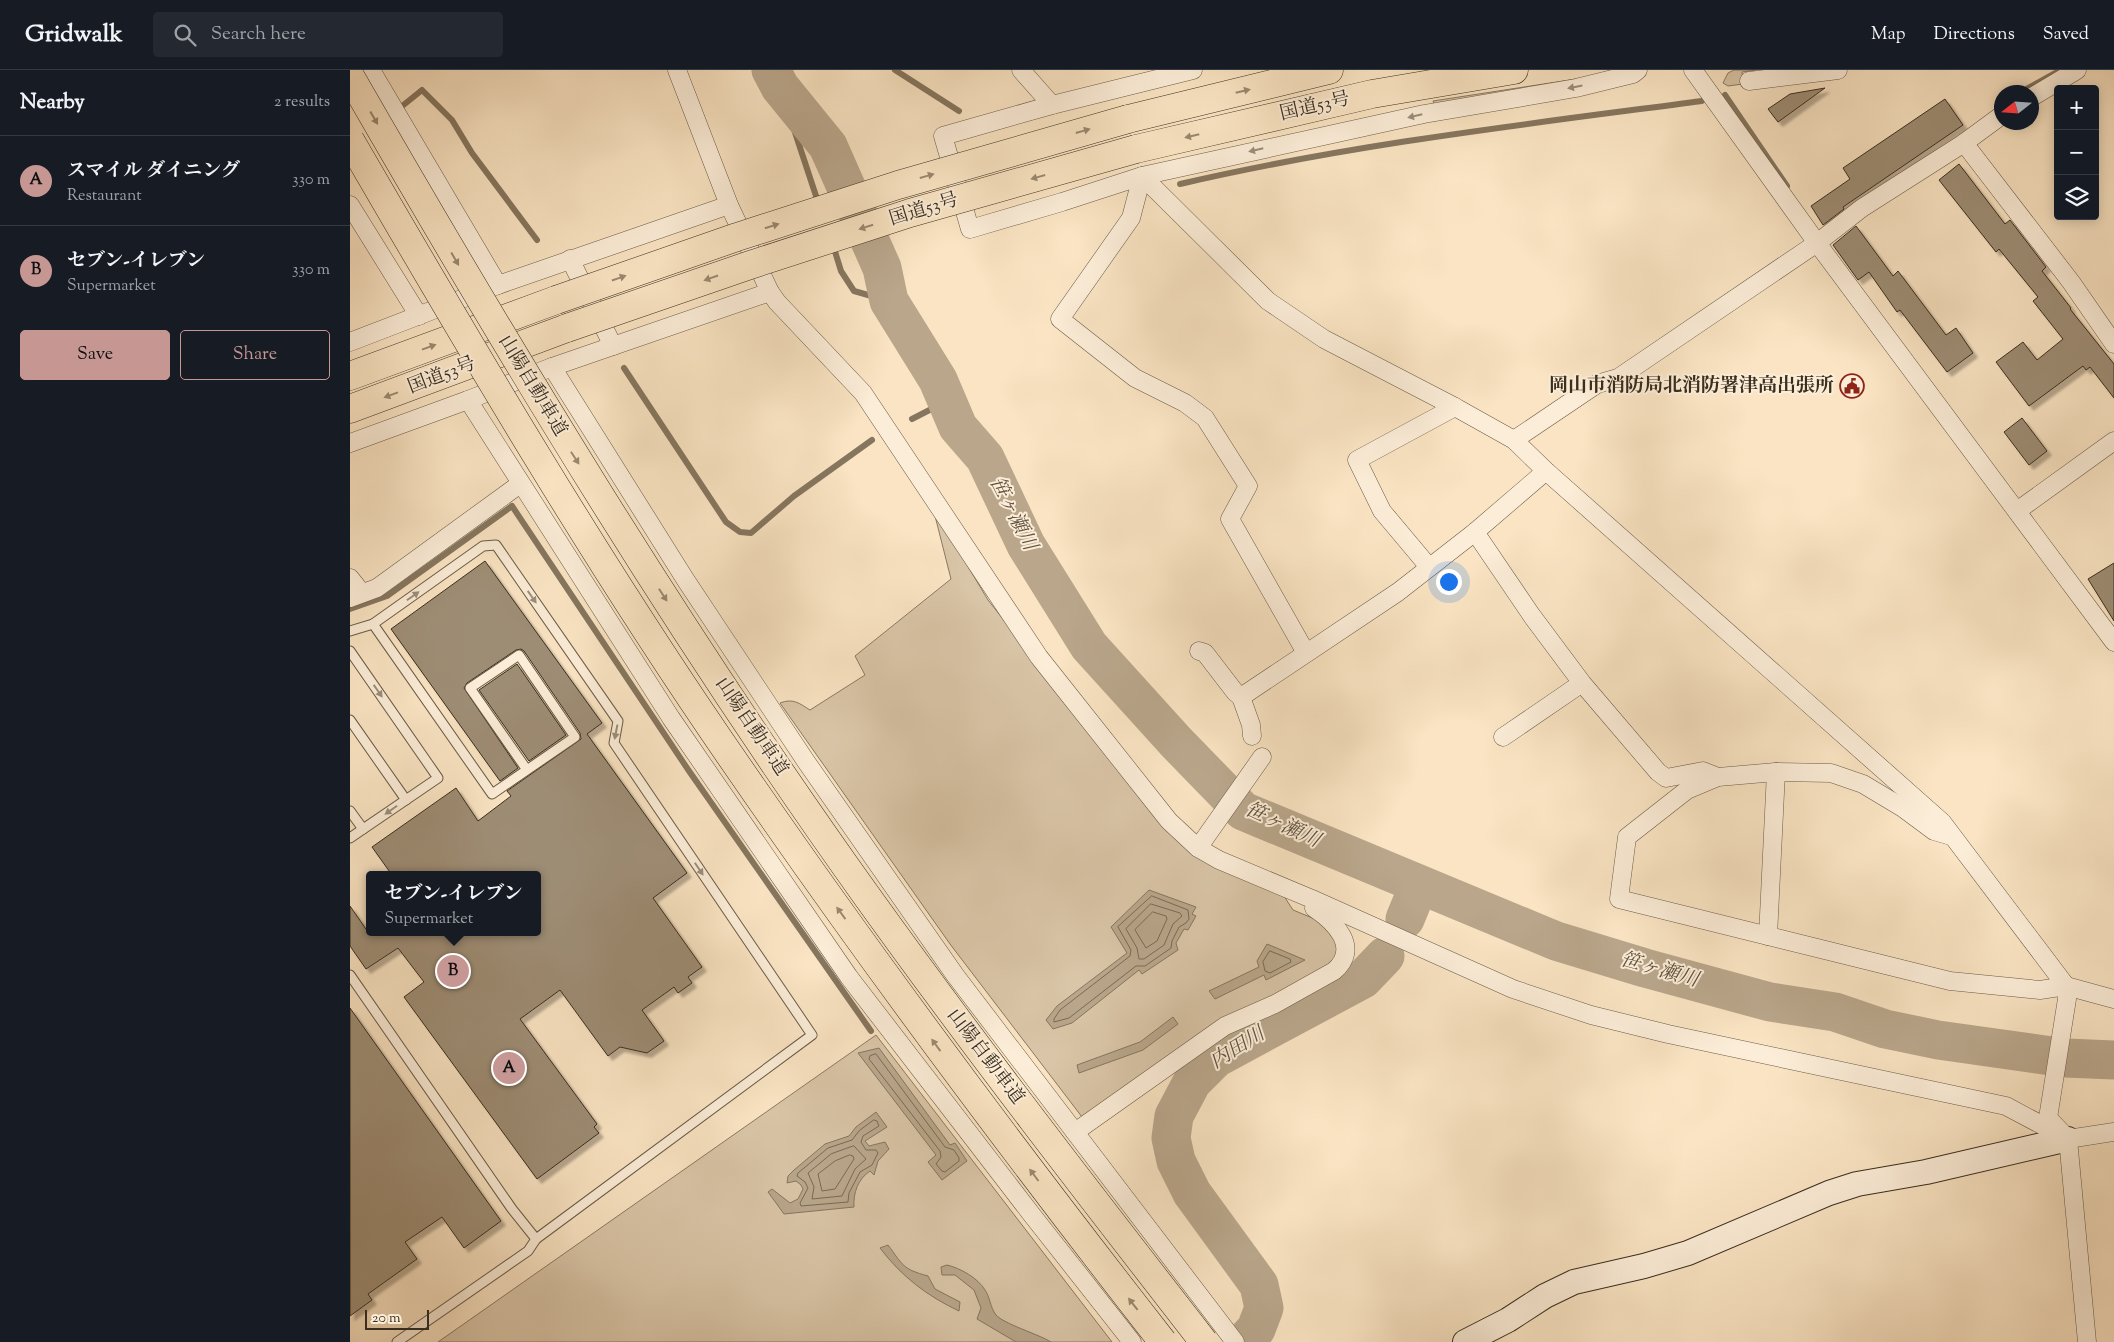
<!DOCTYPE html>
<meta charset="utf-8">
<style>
:root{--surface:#171b24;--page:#242831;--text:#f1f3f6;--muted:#9ea1a6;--line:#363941;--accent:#c59692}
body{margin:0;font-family:"Sorts Mill Goudy","Noto Serif JP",serif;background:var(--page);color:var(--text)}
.controls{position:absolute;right:15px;top:15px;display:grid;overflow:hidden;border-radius:5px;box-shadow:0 2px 12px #0003}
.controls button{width:45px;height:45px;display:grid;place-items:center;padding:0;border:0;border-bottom:1px solid var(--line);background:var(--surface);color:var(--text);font:25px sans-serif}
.compass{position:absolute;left:1644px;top:15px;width:45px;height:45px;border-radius:50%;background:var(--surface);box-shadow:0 2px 12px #0003;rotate:253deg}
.scale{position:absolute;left:15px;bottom:12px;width:64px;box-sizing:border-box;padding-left:5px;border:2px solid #3a2e1e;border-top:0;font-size:14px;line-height:18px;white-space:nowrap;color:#3a2e1e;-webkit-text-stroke:4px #fcedd8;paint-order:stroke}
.you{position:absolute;left:1098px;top:511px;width:18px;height:18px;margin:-12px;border:4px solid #fff;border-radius:50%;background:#1a73e8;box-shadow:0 0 0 8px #1a73e833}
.badge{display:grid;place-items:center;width:32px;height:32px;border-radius:50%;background:var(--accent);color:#111;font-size:16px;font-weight:700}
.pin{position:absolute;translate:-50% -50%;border:2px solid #fff;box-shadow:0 1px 5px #0006}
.popup{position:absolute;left:16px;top:801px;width:175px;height:65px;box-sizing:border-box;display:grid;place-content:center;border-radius:5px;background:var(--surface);filter:drop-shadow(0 1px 4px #0005);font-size:16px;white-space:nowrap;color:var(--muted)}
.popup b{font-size:19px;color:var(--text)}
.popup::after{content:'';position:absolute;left:50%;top:100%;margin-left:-10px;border:10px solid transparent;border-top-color:var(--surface)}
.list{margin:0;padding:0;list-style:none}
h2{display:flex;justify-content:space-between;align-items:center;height:65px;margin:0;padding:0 20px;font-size:21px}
h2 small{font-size:16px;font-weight:400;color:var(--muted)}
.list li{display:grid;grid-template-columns:32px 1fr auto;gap:15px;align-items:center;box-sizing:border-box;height:90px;padding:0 20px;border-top:1px solid var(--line)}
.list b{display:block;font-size:19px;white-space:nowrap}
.list p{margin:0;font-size:16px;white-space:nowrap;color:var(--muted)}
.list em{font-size:16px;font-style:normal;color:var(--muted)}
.actions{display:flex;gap:10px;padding:15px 20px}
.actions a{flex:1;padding:11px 0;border:1px solid var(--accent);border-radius:5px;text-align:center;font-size:18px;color:var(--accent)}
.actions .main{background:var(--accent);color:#111}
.icon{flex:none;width:28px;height:28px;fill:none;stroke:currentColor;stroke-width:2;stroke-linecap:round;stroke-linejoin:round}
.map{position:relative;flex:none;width:1764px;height:1272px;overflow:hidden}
header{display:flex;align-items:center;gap:30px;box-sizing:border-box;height:70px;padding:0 25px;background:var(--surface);border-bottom:1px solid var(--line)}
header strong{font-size:24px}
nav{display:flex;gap:28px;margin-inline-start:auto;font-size:18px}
.search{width:350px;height:45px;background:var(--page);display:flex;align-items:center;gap:12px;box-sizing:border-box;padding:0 18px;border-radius:5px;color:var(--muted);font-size:19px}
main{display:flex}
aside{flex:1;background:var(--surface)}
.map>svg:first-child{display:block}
.green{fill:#d9c5a7;stroke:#8a7a62}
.water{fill:#b9a68b;stroke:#86765f}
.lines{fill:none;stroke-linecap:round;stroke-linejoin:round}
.shore{stroke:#7a6a54;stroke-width:1}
.stream{stroke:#86765f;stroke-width:6}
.river{stroke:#b9a68b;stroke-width:39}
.building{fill:#9e8d74;stroke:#3a2e1e;filter:url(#shadow)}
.lane-casing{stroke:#6a5c47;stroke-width:11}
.street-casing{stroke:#6a5c47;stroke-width:19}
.secondary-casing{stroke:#3a2e1e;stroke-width:26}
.highway-casing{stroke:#3a2e1e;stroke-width:29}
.lane{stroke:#fcedd8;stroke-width:9}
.street{stroke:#fcedd8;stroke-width:18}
.secondary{stroke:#fcedd8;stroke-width:24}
.highway{stroke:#fae4c3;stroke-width:28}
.highway-bridge-casing{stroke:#3a2e1e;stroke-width:29;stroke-linecap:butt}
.highway-bridge{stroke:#fae4c3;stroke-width:28}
.oneway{fill:#9b8e7b}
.oneway2{fill:#9a8970}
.labels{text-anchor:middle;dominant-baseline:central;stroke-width:4;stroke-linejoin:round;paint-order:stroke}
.street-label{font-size:19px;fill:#3a2e1e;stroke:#fcedd8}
.poi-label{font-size:19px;font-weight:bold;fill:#3a2e1e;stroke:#fcedd8;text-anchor:end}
.water-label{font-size:20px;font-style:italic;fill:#60523f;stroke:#fcedd8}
</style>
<header>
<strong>Gridwalk</strong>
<div class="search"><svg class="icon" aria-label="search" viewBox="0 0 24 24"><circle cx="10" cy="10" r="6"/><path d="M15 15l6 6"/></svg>Search here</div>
<nav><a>Map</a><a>Directions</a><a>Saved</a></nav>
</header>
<main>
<aside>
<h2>Nearby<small>2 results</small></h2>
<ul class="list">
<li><span class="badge">A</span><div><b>スマイル ダイニング</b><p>Restaurant</p></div><em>330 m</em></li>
<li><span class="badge">B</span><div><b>セブン-イレブン</b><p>Supermarket</p></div><em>330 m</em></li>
</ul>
<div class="actions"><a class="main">Save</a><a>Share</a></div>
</aside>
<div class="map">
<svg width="1764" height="1272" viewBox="0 0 1764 1272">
<defs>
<filter id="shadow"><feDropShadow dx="4.5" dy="4.5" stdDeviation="1" flood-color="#0004"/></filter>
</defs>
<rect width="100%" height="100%" fill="#fae4c3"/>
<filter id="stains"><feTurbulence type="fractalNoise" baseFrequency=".004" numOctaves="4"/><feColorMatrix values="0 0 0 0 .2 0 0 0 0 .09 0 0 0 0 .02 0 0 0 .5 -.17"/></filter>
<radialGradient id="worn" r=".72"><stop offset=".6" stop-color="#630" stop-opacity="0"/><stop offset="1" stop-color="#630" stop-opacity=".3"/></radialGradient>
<g class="green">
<polygon points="1384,0 1406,0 1392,2 1393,14 1378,16 1373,13 1378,3"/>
<polygon points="1226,9 1226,13 1085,38 1083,31"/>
<path d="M583,438L638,530L821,763L932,823L943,840L977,854L989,880L986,893L732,1047L600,874L430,633C443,628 449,633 460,640L515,605L505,586L601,509Z"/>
<polygon points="526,965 762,1272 88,1272"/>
</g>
<g class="water">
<polygon points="799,820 846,837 842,844 846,846 838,860 834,859 826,873 828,880 792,904 789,900 722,953 703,959 696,950 707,936 777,883 761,857"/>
<polygon points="917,874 955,890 916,910 914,905 865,929 859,921 909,897 907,891"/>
<polygon points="823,947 828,954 793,980 729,1003 727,995 790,972"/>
<polygon points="529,978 600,1075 605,1073 617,1091 592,1110 578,1092 586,1085 508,983"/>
<path d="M526,1042L537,1057L515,1071L519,1076L535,1072L539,1079L528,1091L524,1105L520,1101C508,1109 503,1123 504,1137L434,1144L418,1122L422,1119L440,1133L448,1129L453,1119L451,1115L446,1111L437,1113L438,1106L444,1100L475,1074L499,1066L506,1057Z"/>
<path d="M538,1175C553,1195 552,1199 578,1206L585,1219L610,1232L609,1241C577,1226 551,1206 530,1178Z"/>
<path d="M597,1195C610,1198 628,1208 635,1220C640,1227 640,1237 646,1245C654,1254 688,1264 701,1272H666L627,1249L631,1238L624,1220L605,1205H592L591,1197Z"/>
</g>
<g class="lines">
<g class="shore">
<polygon points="802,826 838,840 839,849 836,853 829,857 822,871 821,878 795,896 786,896 719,948 704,952 704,949 710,940 780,886 781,880 768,857"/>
<polygon points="801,834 830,843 832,846 823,854 814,875 794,889 789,889 787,878 776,859"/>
<polygon points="803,842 816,846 817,849 807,871 796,878 785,860"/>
<polygon points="920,881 940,889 941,892 920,903 915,901 913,892"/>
<polygon points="526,984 595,1077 604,1080 609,1088 609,1091 595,1102 592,1101 586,1094 591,1087 590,1081 519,989 520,986"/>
<polygon points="524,1050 527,1051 529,1056 513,1066 511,1072 516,1080 526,1080 528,1083 522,1095 510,1102 499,1123 498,1132 451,1136 450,1133 458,1118 455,1112 447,1106 448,1103 478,1078 502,1070 509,1061"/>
<polygon points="504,1076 516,1089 505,1099 492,1126 462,1129 464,1117 458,1103 481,1084"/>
<polygon points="500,1085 503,1086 504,1089 485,1119 472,1121 468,1104 485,1091"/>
</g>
<g class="stream">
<polyline points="545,0 609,41"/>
<polyline points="430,17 469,135"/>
<polyline points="1671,22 1709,1"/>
<polyline points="1375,25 1437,116"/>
<polyline points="51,37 72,20 102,50 122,83 187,170"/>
<path d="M830,114C1002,74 1178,54 1352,31"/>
<polyline points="483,175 491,201 504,221 539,231"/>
<polyline points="274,298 376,452 390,462 401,463 444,426 522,370"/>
<polyline points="562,349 597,331"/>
<polyline points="0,539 37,526 162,436 339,701 521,961"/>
</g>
<g class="river">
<polyline points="421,0 430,17 478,76 532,198 539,231 588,310 608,357 635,388 676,475 739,576 826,672 893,741 1206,871 1295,898 1420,932 1485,942 1535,959 1588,970 1716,988 1764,990"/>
<polyline points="1055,849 1069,815"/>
<polyline points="894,1272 906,1259 914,1238 909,1215 842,1123 826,1091 821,1068 824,1046 842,1012 866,988 1013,909 1035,886"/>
</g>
</g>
<g class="building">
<polygon points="1475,18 1428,52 1418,39 1440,24"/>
<polygon points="1595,29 1613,55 1493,137 1494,139 1473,155 1461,136 1500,109 1493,98"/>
<polygon points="1609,94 1655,154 1660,150 1696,197 1692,201 1721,238 1720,239 1764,294 1764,328 1740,297 1736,300 1733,296 1679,336 1646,292 1673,272 1687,290 1713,269 1683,231 1688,227 1649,179 1646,182 1589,110"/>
<polygon points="1506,156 1543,206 1548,201 1596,265 1606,258 1623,283 1597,302 1550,240 1547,242 1519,202 1508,210 1483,175"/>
<polygon points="1672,348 1697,381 1679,395 1654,362"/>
<polygon points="135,491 252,653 237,664 337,803 303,828 352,897 338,907 342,913 328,923 324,917 292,940 314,971 297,983 270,977 258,986 210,920 170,949 247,1054 244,1057 249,1063 187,1109 54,927 74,912 48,878 16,899 0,876 0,836 18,862 187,862 187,805 42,805 22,777 106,718 128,751 161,726 157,721 231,669 230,663 174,581 171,579 166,580 117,613 114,618 168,698 150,711 41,559"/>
<polygon points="1764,493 1764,551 1738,509"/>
<polygon points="167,594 216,665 179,691 129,620"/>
<polygon points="0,938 151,1151 114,1178 92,1147 55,1172 67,1189 18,1224 22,1230 0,1246"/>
</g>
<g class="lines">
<g class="lane-casing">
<g id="lane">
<polyline points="23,554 142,724 225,667 169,585 120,618 177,700"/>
<polyline points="0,561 23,554 133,476 146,475 268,651 264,673 462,965 186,1169 178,1181 47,1272"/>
<polyline points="0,581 88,708 0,768"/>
<polyline points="0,650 56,730"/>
<polyline points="0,741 13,759"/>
<polyline points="0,905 162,1139 186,1169"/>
</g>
</g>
<g class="street-casing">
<g id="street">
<polyline points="21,0 148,215"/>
<polyline points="327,0 379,135 420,222 427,232 513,323 689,587 819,751 848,778 869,790 962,829 1163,919 1241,945 1318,964 1656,1036 1718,1069 1764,1062"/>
<polyline points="671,0 702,35"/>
<polyline points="843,0 702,35 593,66 620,159 712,132 792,106 918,231 974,269 1105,337 1164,370 1196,401 1592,752 1716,916 1717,929 1698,1048 1718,1069 1737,1272"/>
<polyline points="1343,0 1467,173 1764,572"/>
<polyline points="1399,11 1488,0"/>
<polyline points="1682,27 1727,0"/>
<polyline points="1614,73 1721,212 1764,274"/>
<polyline points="0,135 69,246"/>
<polyline points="220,189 263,276"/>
<polyline points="0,272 148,215 379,135"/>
<polyline points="202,297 420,222"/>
<polyline points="118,330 202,297 335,509 455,690 605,905 885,1272"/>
<polyline points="1164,370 1247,314 1268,308 1467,173 1512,138 1614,73 1652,45"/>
<polyline points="0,373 118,330 321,648 499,907 682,1145 782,1272"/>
<polyline points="1667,441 1764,371"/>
<polyline points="1125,462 1182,546 1232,613 1308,702 1316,708 1353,701 1368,707"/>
<polyline points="1079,497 1032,441 1007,390 1105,337"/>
<polyline points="0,508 12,523"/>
<polyline points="0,528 27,518 170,414"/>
<polyline points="849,581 855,583 885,622 891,627"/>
<polyline points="956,583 880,449 898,416 855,348 835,333 785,308 710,249 781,148 792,106 1074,44 1226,18 1283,4 1288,0"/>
<polyline points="902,666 901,655 891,627 1048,522 1125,462 1196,401"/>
<polyline points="1153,667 1232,613"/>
<polyline points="1601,766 1584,761 1553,738 1513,714 1481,703 1426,702 1368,707 1337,720 1277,767 1269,829 1600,911 1690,920 1716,916 1764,929"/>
<polyline points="848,778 912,687"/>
<polyline points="1418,866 1426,702"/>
<path d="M725,1062L875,956L925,934L984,901C1011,878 985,852 964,838"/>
</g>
</g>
<g class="secondary-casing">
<polyline id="secondary" points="1115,1272 1158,1250 1195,1226 1224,1212 1294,1196 1338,1183 1479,1123 1507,1114 1576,1102 1718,1069"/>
</g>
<g class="highway-casing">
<g id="highway">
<polyline points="778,49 979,0"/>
<polyline points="786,79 1022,24 1164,0"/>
<polyline points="0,306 206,230"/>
<polyline points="0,339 217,258"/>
</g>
</g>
<use href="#lane" class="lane"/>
<use href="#street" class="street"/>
<use href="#secondary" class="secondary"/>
<use href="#highway" class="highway"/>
<g class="highway-bridge-casing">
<g id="highway-bridge">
<path d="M0,6C161,286 328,562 516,825C625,977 739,1124 854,1272"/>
<path d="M0,70C123,282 248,495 388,697C523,893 666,1084 813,1272"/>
<polyline points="206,230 387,167 548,115 778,49"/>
<polyline points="217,258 400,195 560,143 786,79"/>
</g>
</g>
<use href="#highway-bridge" class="highway-bridge"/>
</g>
<defs><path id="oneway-solid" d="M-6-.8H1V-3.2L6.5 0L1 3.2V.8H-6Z" transform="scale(1.25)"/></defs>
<g class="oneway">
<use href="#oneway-solid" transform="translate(1225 17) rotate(169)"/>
<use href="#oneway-solid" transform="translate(1065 46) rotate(167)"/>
<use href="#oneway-solid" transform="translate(906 80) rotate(167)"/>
<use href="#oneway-solid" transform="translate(63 526) rotate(-35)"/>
<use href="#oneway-solid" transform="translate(182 527) rotate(55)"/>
<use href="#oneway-solid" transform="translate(28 621) rotate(55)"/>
<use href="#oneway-solid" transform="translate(266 662) rotate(101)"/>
<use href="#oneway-solid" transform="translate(41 740) rotate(145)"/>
<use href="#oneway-solid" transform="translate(349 799) rotate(56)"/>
</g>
<g class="oneway2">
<use href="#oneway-solid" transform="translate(893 21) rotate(-13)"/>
<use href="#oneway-solid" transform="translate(24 48) rotate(60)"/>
<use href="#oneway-solid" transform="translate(733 61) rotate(-16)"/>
<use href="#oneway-solid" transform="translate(842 66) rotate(167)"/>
<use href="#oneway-solid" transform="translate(577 106) rotate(-16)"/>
<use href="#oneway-solid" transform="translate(688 107) rotate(164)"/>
<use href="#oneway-solid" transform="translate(422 156) rotate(-18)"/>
<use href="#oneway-solid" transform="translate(516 157) rotate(162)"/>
<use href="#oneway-solid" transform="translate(105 189) rotate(60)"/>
<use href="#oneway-solid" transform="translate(269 208) rotate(-19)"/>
<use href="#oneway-solid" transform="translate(361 208) rotate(161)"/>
<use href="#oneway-solid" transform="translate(79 277) rotate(-20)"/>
<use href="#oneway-solid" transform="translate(41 325) rotate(160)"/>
<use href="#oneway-solid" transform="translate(225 388) rotate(57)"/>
<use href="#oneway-solid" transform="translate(313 525) rotate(57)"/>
<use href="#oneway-solid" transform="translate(491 843) rotate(-126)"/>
<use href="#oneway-solid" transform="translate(586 975) rotate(-126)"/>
<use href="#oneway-solid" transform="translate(684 1105) rotate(-127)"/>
<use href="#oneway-solid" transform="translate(783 1234) rotate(-128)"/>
</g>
<defs>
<g id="civic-ring" transform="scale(1.25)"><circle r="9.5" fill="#fcedd8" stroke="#8f2418" stroke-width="1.5"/><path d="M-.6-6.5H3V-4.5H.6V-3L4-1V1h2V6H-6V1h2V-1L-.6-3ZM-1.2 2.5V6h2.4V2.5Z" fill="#8f2418"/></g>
</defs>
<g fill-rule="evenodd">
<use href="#civic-ring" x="1502" y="316"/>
</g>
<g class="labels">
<g class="street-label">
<text transform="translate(965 37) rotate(-13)">国道53号</text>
<text transform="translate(574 140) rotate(-17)">国道53号</text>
<text transform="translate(92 306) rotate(-21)">国道53号</text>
<text transform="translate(182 316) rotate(59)">山陽自動車道</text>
<text transform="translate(401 657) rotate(56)">山陽自動車道</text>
<text transform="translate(635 987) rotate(53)">山陽自動車道</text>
</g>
<g class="poi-label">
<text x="1484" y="316">岡山市消防局北消防署津高出張所</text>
</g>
<g class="water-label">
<text transform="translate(662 444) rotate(63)">笹ヶ瀬川</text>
<text transform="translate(932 756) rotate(25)">笹ヶ瀬川</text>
<text transform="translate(1309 901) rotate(16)">笹ヶ瀬川</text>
<text transform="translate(888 979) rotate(-32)">内田川</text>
</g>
</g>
<rect width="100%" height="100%" filter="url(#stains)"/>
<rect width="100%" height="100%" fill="url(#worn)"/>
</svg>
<div class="controls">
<button>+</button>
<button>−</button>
<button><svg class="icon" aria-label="layers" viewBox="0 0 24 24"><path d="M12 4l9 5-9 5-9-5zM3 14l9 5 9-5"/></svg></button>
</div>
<svg class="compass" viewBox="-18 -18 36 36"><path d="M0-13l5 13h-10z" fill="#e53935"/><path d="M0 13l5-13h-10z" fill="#9ea1a6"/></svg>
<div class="scale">20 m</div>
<div class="you"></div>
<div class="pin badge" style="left:159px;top:998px">A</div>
<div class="pin badge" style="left:103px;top:901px">B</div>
<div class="popup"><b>セブン-イレブン</b>Supermarket</div>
</div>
</main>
